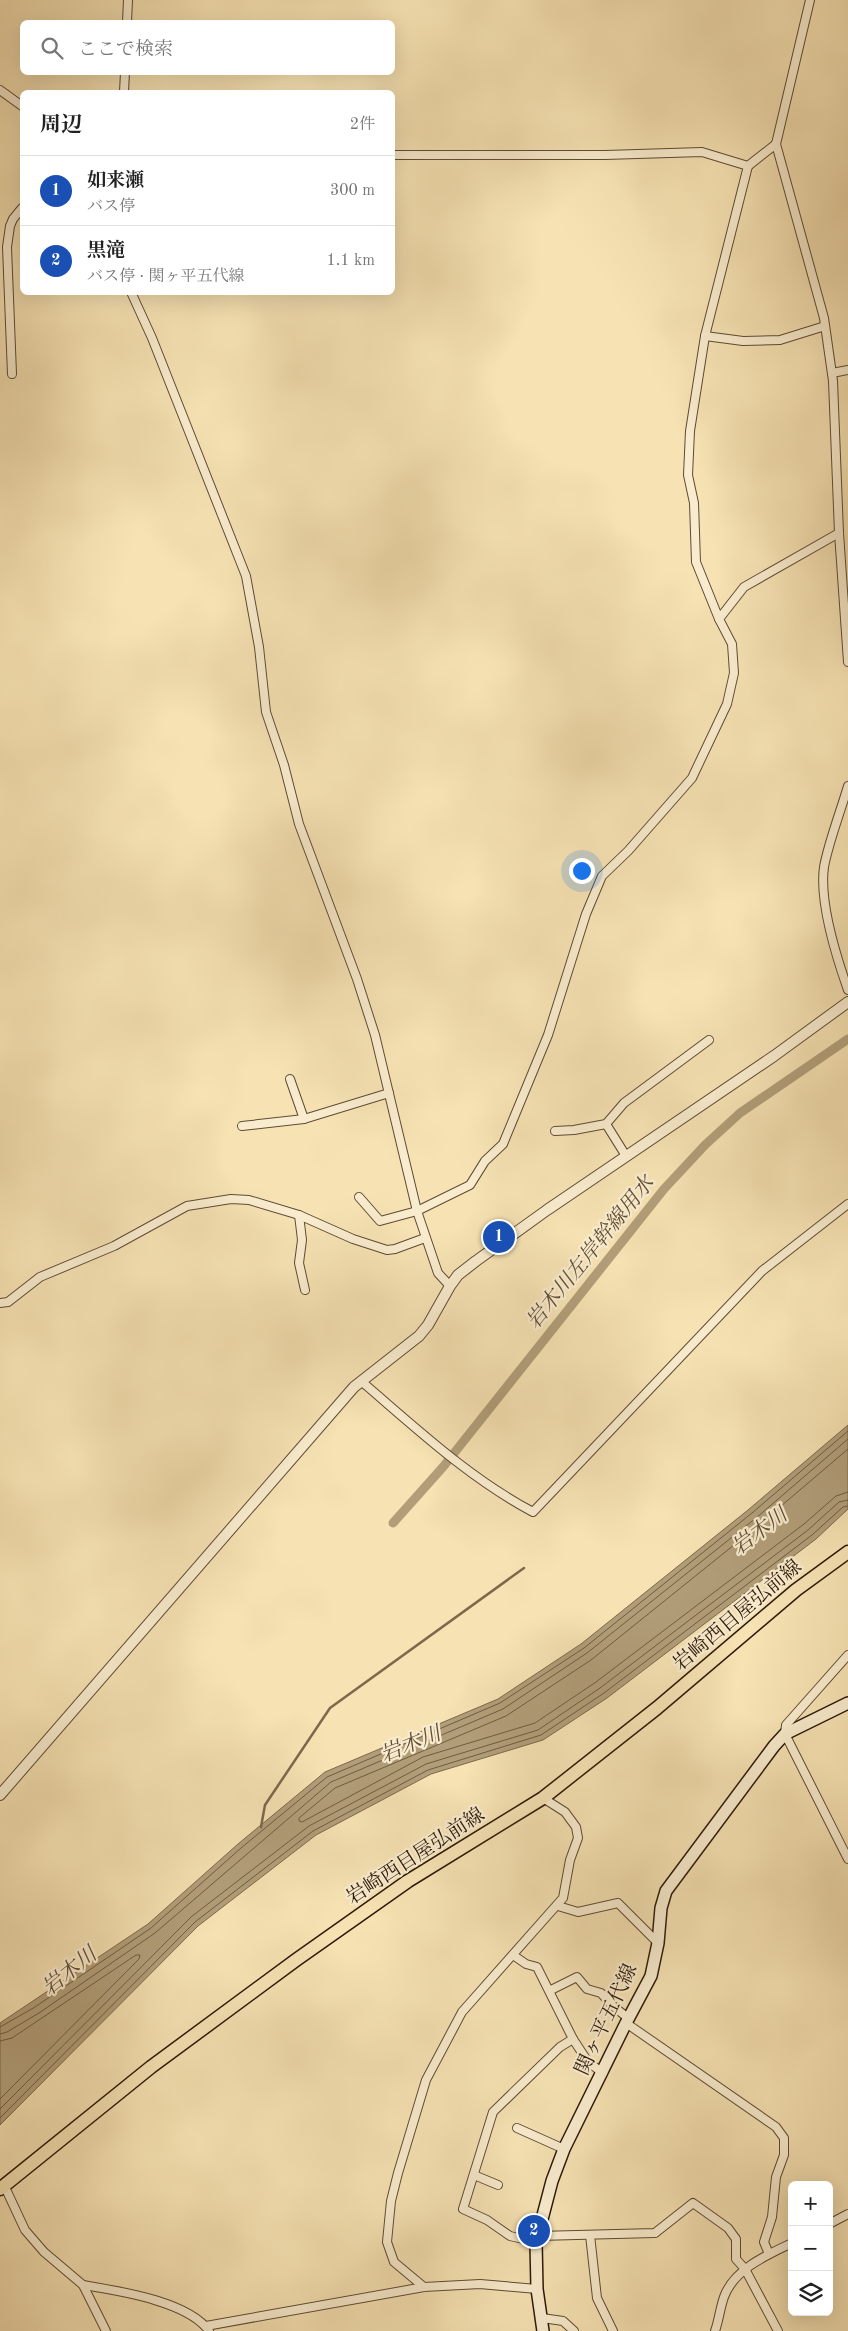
<!DOCTYPE html>
<html lang="ja">
<meta charset="utf-8">
<style>
:root{--surface:#fff;--page:#f2f2f2;--text:#222;--muted:#767676;--line:#e0e0e0;--accent:#8f2418}
body{margin:0;font-family:"Old Standard TT","Noto Serif JP",serif;background:var(--page);color:var(--text)}
.controls{position:absolute;right:15px;bottom:15px;display:grid;overflow:hidden;border-radius:8px;box-shadow:0 5px 20px #0002}
.controls button{width:45px;height:45px;display:grid;place-items:center;padding:0;border:0;border-bottom:1px solid var(--line);background:var(--surface);color:var(--text);font:25px sans-serif}
.you{position:absolute;left:581px;top:870px;width:18px;height:18px;margin:-12px;border:4px solid #fff;border-radius:50%;background:#1a73e8;box-shadow:0 0 0 8px #1a73e833}
.badge{display:grid;place-items:center;width:32px;height:32px;border-radius:50%;background:var(--accent);color:#fff;font-size:16px;font-weight:700}
.pin{position:absolute;translate:-50% -50%;border:2px solid #fff;box-shadow:0 1px 5px #0006}
.list{margin:0;padding:0;list-style:none}
h2{display:flex;justify-content:space-between;align-items:center;height:65px;margin:0;padding:0 20px;font-size:21px}
h2 small{font-size:16px;font-weight:400;color:var(--muted)}
.list li{display:grid;grid-template-columns:32px 1fr auto;gap:15px;align-items:center;box-sizing:border-box;height:70px;padding:0 20px;border-top:1px solid var(--line)}
.list b{display:block;font-size:19px;white-space:nowrap}
.list p{margin:0;font-size:16px;white-space:nowrap;color:var(--muted)}
.list em{font-size:16px;font-style:normal;color:var(--muted)}
.icon{flex:none;width:28px;height:28px;fill:none;stroke:currentColor;stroke-width:2;stroke-linecap:round;stroke-linejoin:round}
.map{position:relative;flex:none;width:848px;height:2331px;overflow:hidden}
.search{position:absolute;background:var(--surface);box-shadow:0 5px 20px #0002;left:20px;top:20px;width:375px;height:55px;display:flex;align-items:center;gap:12px;box-sizing:border-box;padding:0 18px;border-radius:8px;color:var(--muted);font-size:19px}
.panel{position:absolute;background:var(--surface);box-shadow:0 5px 20px #0002;left:20px;top:90px;width:375px;height:205px;border-radius:8px}
.map>svg:first-child{display:block}
.water{fill:#b19e79;stroke:#7c694c}
.lines{fill:none;stroke-linecap:round;stroke-linejoin:round}
.shore{stroke:#6e5c41;stroke-width:1}
.stream{stroke:#7c694c;stroke-width:2.5}
.canal{stroke:#b19e79;stroke-width:9}
.minor-casing{stroke:#5e4b34;stroke-width:10}
.tertiary-casing{stroke:#5e4b34;stroke-width:12}
.secondary-casing{stroke:#2c1909;stroke-width:14}
.primary-casing{stroke:#2c1909;stroke-width:15}
.minor{stroke:#f9ecce;stroke-width:8}
.tertiary{stroke:#f9ecce;stroke-width:10}
.secondary{stroke:#f9ecce;stroke-width:11}
.primary{stroke:#f6e2b3;stroke-width:12}
.labels{text-anchor:middle;dominant-baseline:central;stroke-width:4.5;stroke-linejoin:round;paint-order:stroke}
.street-label{font-size:20px;fill:#2c1909;stroke:#f9ecce}
.water-label{font-size:21px;font-style:italic;fill:#614e36;stroke:#f9ecce}
</style>
<div class="map">
<svg width="848" height="2331" viewBox="0 0 848 2331">
<rect width="100%" height="100%" fill="#f6e2b3"/>
<filter id="stains"><feTurbulence type="fractalNoise" baseFrequency=".004" numOctaves="4"/><feColorMatrix values="0 0 0 0 .2 0 0 0 0 .09 0 0 0 0 .02 0 0 0 .5 -.17"/></filter>
<radialGradient id="worn" r=".72"><stop offset=".6" stop-color="#630" stop-opacity="0"/><stop offset="1" stop-color="#630" stop-opacity=".3"/></radialGradient>
<polygon class="water" points="848,1425 848,1509 816,1539 607,1698 543,1740 431,1774 316,1835 198,1926 0,2125 0,2023 148,1924 238,1844 325,1772 498,1699 581,1644 748,1510"/>
<g class="lines">
<g class="shore">
<polyline points="848,1449 760,1524 591,1660 506,1716 335,1788 299,1818 299,1821 302,1822 423,1757 535,1723 596,1682 804,1524 836,1496 848,1492"/>
<polyline points="0,2027 35,2007 151,1928 241,1848 327,1777 500,1703 584,1648 752,1513 848,1431"/>
<polyline points="0,2034 7,2032 39,2013 155,1933 331,1782 503,1709 587,1653 756,1518 848,1439"/>
<polyline points="0,2041 12,2038 136,1955 140,1955 139,1959 0,2099"/>
<polyline points="0,2109 191,1917 309,1826 426,1764 538,1730 600,1688 808,1530 839,1502 848,1500"/>
<polyline points="0,2118 195,1922 313,1831 428,1770 541,1735 604,1693 812,1535 843,1507 848,1506"/>
</g>
<polyline class="stream" points="261,1827 265,1805 330,1708 524,1568"/>
<polyline class="canal" points="393,1523 443,1467 664,1189 705,1145 740,1113 848,1039"/>
<g class="minor-casing">
<g id="minor">
<polyline points="810,0 776,144 824,318 833,381 839,533 848,662"/>
<polyline points="127,22 128,0"/>
<polyline points="0,90 22,106"/>
<polyline points="124,92 125,72"/>
<polyline points="392,155 605,155 702,152 748,166 776,144"/>
<polyline points="131,292 152,338 246,576 259,647 266,712 284,765 299,824 357,979 375,1035 417,1211 438,1273 450,1286"/>
<polyline points="705,336 743,341 780,340 825,326"/>
<polyline points="832,373 848,370"/>
<polyline points="12,374 7,247 10,226 13,219 22,208"/>
<polyline points="719,619 696,562 694,503 688,475 690,431 705,336 748,166"/>
<path d="M848,786C841,810 828,844 824,867C819,903 836,956 848,990"/>
<polyline points="290,1079 304,1119"/>
<polyline points="606,1124 626,1156"/>
<polyline points="242,1126 304,1119 389,1093"/>
<polyline points="555,1131 574,1130 606,1124 624,1103 709,1040"/>
<polyline points="359,1197 380,1221 417,1211 470,1185 485,1161 503,1144 548,1035 586,914 602,876 628,851 692,778 727,704 734,673 732,644 719,619 744,587 839,533"/>
<polyline points="299,1215 302,1240 299,1263 305,1290"/>
<polyline points="0,1303 8,1302 40,1277 114,1246 187,1206 231,1199 249,1200 299,1215 353,1239 387,1250 395,1249 425,1238"/>
<path d="M361,1381C416,1428 469,1478 533,1512L762,1271L848,1204"/>
<polyline points="848,1655 786,1725 785,1734 848,1859"/>
<polyline points="558,1906 578,1912 618,1903 658,1943"/>
<polyline points="513,1955 526,1964 537,1967 573,2039"/>
<polyline points="551,1990 577,1977 587,1989 601,1993 613,2006 628,2018"/>
<polyline points="626,2023 776,2127 784,2138 784,2155 776,2177 772,2217 764,2242 769,2254"/>
<polyline points="517,2128 564,2149"/>
<polyline points="474,2175 498,2185"/>
<polyline points="4,2185 25,2230 44,2252 83,2285 106,2331"/>
<polyline points="829,2224 848,2214"/>
<polyline points="590,2235 597,2298 613,2331"/>
<polyline points="538,2236 655,2233 693,2203 728,2228 736,2239 736,2259 745,2269 778,2331"/>
<polyline points="536,2242 510,2236 487,2220 463,2209 493,2112 560,2047 573,2039 588,2062 603,2073"/>
<path d="M83,2285C118,2291 188,2301 209,2331"/>
<polyline points="424,2287 394,2262 387,2242 391,2201 398,2173 426,2080 462,2012 563,1898 570,1860 578,1838 576,1827 565,1812 543,1798"/>
<polyline points="542,2318 563,2321 574,2331"/>
<polyline points="206,2326 424,2287 480,2284 537,2289"/>
<path d="M715,2331C719,2320 720,2308 724,2297C734,2269 767,2255 792,2243"/>
</g>
</g>
<g class="tertiary-casing">
<polyline id="tertiary" points="0,1795 354,1387 419,1336 428,1325 450,1286 458,1275 476,1261 547,1210 774,1056 848,1002"/>
</g>
<g class="secondary-casing">
<polyline id="secondary" points="543,2331 537,2289 536,2242 552,2181 564,2149 626,2023 651,1976 658,1943 661,1908 666,1891 774,1746 785,1734 848,1703"/>
</g>
<g class="primary-casing">
<polyline id="primary" points="0,2189 151,2067 296,1960 408,1881 543,1798 657,1708 796,1590 848,1552"/>
</g>
<use href="#minor" class="minor"/>
<use href="#tertiary" class="tertiary"/>
<use href="#secondary" class="secondary"/>
<use href="#primary" class="primary"/>
</g>
<g class="labels">
<g class="street-label">
<text transform="translate(738 1616) rotate(-40)">岩崎西目屋弘前線</text>
<text transform="translate(416 1857) rotate(-33)">岩崎西目屋弘前線</text>
<text transform="translate(607 2020) rotate(-65)">関ヶ平五代線</text>
</g>
<g class="water-label">
<text transform="translate(591 1253) rotate(-51)">岩木川左岸幹線用水</text>
<text transform="translate(760 1532) rotate(-37)">岩木川</text>
<text transform="translate(411 1745) rotate(-22)">岩木川</text>
<text transform="translate(70 1972) rotate(-39)">岩木川</text>
</g>
</g>
<rect width="100%" height="100%" filter="url(#stains)"/>
<rect width="100%" height="100%" fill="url(#worn)"/>
</svg>
<div class="controls">
<button>+</button>
<button>−</button>
<button><svg class="icon" aria-label="layers" viewBox="0 0 24 24"><path d="M12 4l9 5-9 5-9-5zM3 14l9 5 9-5"/></svg></button>
</div>
<div class="you"></div>
<div class="pin badge" style="left:499px;top:1237px;background:#1a4fb4">1</div>
<div class="pin badge" style="left:534px;top:2231px;background:#1a4fb4">2</div>
<div class="search"><svg class="icon" aria-label="search" viewBox="0 0 24 24"><circle cx="10" cy="10" r="6"/><path d="M15 15l6 6"/></svg>ここで検索</div>
<section class="panel">
<h2>周辺<small>2件</small></h2>
<ul class="list">
<li><span class="badge" style="background:#1a4fb4">1</span><div><b>如来瀬</b><p>バス停</p></div><em>300 m</em></li>
<li><span class="badge" style="background:#1a4fb4">2</span><div><b>黒滝</b><p>バス停 · 関ヶ平五代線</p></div><em>1.1 km</em></li>
</ul>
</section>
</div>
